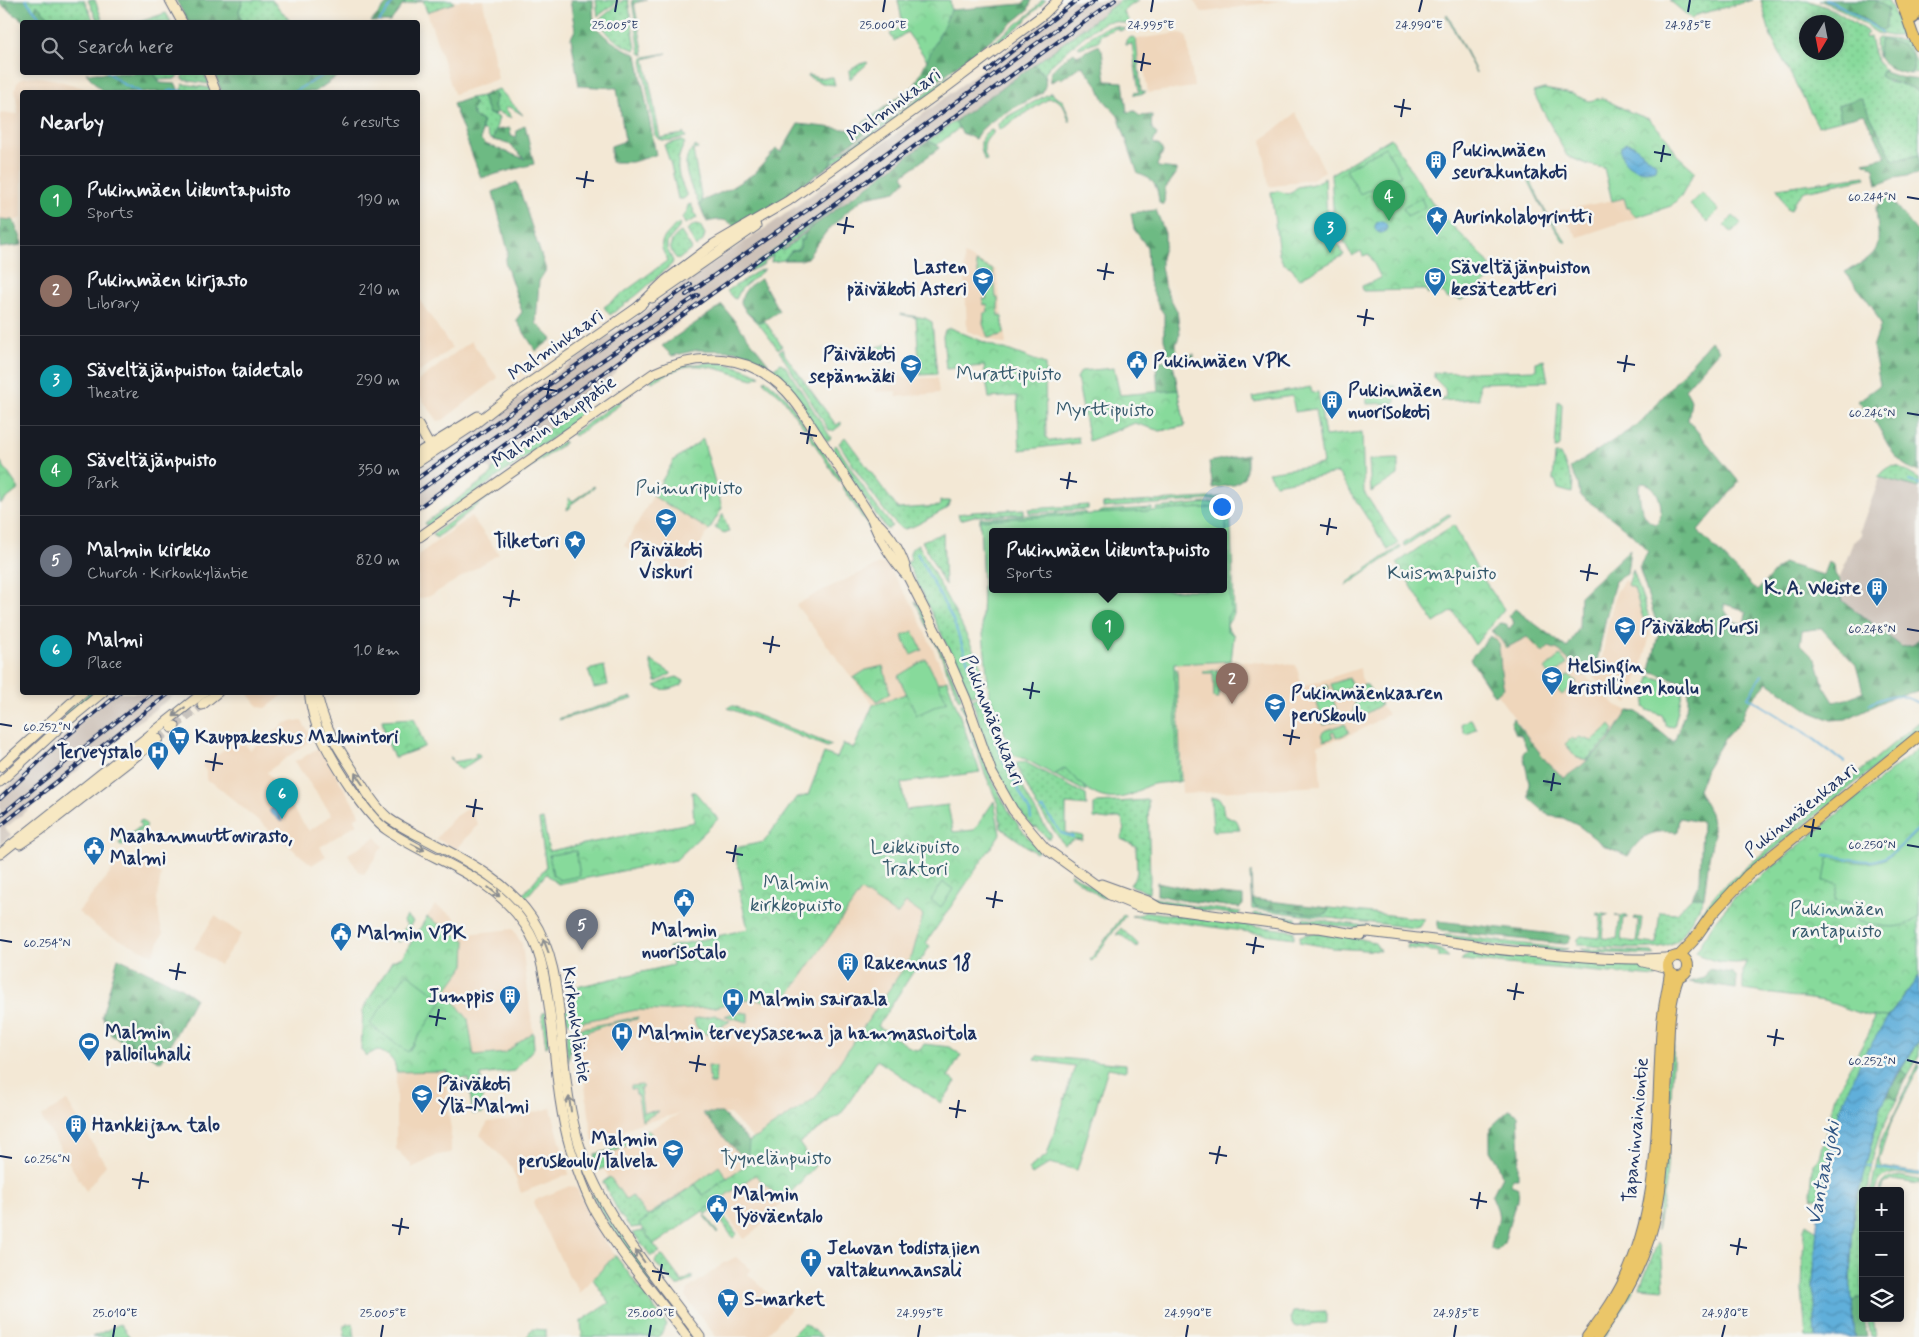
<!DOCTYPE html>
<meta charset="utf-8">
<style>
:root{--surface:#171b24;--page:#242831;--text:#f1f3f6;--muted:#9ea1a6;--line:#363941;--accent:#ea580c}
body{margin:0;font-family:Mynerve,sans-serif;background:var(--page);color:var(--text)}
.controls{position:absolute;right:15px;bottom:15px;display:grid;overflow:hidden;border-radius:5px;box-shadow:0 2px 8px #0003}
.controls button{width:45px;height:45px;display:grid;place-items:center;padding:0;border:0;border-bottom:1px solid var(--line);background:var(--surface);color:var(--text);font:25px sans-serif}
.compass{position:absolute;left:1799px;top:15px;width:45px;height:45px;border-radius:50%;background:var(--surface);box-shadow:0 2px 8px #0003;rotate:190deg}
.you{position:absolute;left:1221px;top:506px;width:18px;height:18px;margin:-12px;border:4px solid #fff;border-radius:50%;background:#1a73e8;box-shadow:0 0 0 8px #1a73e833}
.badge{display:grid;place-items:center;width:32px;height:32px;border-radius:50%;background:var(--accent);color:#fff;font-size:16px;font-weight:700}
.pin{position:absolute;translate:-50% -41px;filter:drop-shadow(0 1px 2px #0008)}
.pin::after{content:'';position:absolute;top:26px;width:18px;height:15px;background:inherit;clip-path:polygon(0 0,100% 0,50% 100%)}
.popup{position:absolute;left:989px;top:528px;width:238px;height:65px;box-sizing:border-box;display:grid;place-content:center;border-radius:5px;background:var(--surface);filter:drop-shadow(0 1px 4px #0005);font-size:16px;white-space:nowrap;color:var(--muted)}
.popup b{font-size:19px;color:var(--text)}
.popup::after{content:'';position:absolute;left:50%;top:100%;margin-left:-10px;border:10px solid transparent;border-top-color:var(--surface)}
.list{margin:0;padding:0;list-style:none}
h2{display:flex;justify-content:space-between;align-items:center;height:65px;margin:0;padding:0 20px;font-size:21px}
h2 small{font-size:16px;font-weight:400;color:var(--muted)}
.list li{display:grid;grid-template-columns:32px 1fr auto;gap:15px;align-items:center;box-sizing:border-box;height:90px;padding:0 20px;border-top:1px solid var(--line)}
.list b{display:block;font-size:19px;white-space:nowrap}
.list p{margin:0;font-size:16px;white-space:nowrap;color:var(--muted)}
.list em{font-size:16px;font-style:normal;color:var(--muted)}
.icon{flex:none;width:28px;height:28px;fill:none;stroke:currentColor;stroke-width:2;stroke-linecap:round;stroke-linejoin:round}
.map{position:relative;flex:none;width:1919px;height:1337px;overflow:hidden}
.search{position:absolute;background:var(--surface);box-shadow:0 2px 8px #0003;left:20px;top:20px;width:400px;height:55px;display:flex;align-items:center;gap:12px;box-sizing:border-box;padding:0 18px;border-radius:5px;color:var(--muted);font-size:19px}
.panel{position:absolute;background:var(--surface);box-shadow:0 2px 8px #0003;left:20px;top:90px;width:400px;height:605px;border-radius:5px}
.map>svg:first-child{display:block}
.built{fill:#efd6bb}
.industrial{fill:#cdc2b9}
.grass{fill:url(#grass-dots);stroke:#51847c;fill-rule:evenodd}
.forest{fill:url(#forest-firs);stroke:#447470;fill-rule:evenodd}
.park{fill:url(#park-crowns);stroke:#51847c}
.garden{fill:#87da9b;stroke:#51847c;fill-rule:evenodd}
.water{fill:url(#water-waves);stroke:#3e6f9c}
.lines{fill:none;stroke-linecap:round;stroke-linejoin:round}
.stream{stroke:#60afda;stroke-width:2}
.secondary-tunnel{stroke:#c8c3bd;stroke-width:9;stroke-dasharray:9 4.5;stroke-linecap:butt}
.secondary-casing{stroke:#677088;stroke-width:11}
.primary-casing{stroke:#677088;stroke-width:12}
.highway-casing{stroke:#677088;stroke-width:15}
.secondary{stroke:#f7e8c3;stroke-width:9}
.primary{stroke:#ebc669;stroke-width:10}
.highway{stroke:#ebc669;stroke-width:12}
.rail-casing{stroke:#1b2f5e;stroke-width:4}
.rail{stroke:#f6f6f2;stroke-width:2;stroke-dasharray:5.5;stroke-linecap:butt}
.oneway{stroke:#898c90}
.ticks{fill:none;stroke:#1b2f5e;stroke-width:2}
.labels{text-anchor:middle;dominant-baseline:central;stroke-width:5;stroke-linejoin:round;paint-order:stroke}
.street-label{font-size:19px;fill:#1b2f5e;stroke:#f6f6f2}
.poi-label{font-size:19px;font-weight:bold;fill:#1b2f5e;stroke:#f6f6f2;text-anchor:start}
.park-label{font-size:19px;fill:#365a6d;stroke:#f6f6f2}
.water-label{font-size:20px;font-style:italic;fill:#305583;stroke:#f6f6f2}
.ticks-label{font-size:12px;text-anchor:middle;fill:#1b2f5e;stroke:#f6f6f2;stroke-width:5;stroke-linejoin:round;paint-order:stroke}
</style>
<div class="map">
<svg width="1919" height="1337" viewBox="0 0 1919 1337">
<defs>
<pattern id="grass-dots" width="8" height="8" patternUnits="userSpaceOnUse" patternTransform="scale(1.25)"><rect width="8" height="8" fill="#87da9b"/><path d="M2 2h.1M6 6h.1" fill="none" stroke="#74bb88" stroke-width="1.8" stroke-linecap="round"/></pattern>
<pattern id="forest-firs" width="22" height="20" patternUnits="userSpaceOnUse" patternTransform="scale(1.25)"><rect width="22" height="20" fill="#6dba83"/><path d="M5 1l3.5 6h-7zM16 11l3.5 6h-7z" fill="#59986e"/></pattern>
<pattern id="park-crowns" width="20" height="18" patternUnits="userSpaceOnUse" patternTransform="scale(1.25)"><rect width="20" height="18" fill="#87da9b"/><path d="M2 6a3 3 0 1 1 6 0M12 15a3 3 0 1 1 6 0" fill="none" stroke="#74bb88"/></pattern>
<pattern id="water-waves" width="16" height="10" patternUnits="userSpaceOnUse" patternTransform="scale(1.25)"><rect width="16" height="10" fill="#60afda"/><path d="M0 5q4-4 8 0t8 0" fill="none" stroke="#4e8fb4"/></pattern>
</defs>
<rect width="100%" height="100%" fill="#f6f6f2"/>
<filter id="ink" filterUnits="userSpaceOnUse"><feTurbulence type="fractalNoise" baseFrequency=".02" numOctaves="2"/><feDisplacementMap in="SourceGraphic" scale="10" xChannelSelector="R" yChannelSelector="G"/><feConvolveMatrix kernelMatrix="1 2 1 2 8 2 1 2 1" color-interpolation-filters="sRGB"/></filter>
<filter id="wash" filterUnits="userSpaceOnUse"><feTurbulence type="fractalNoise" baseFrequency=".0096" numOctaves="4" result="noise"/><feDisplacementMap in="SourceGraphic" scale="20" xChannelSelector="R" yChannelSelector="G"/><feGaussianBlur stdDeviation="1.12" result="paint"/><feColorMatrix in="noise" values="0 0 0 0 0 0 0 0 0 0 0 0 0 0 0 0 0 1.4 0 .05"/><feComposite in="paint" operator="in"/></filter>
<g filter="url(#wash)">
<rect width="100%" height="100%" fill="#f3e8d5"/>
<g class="built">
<polygon points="461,0 483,0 498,79 454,94 427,12"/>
<polygon points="1194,0 1284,0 1207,12 1202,12 1198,8"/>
<polygon points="1180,33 1185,34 1187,38 1194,87 1148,93 1143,63 1139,63 1136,39"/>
<polygon points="34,76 57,80 96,92 22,92 22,218 16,220 0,219 0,113 18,114 15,89 17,83 22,78"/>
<polygon points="1296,113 1325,171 1312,179 1269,187 1262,140"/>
<polygon points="1624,198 1671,206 1578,237 1558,211"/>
<polygon points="964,255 996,270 1006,344 1002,344 967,331"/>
<polygon points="418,298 452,348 418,373"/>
<polygon points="471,341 498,378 443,420 438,421 418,394 418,381"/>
<polygon points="897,370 903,378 937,378 939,393 897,397 896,391 876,392 875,384 878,384 879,387 883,386 883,380 888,379 887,376"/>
<polygon points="653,496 709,530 680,578 624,546"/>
<polygon points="471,516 499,554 430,596 418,599 418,555"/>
<polygon points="880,564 887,565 912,604 947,680 873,705 796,605 823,590"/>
<polygon points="1624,580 1634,585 1644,608 1650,635 1642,667 1628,703 1593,677 1602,658 1608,623 1616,593"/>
<polygon points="1502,625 1527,637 1543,653 1549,647 1558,650 1616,705 1628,711 1609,741 1581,766 1564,778 1547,762 1492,688 1489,642"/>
<polygon points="1237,661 1296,665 1302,687 1360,668 1361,677 1367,692 1388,714 1361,730 1340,739 1318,745 1321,786 1182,794 1177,663"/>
<polygon points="248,693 286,693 266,708 259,707"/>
<polygon points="301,720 312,737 310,741 267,772 309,831 332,815 294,761 301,759 319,747 360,815 354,819 357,824 320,847 326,856 312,865 213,783 206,780 206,771 202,766 230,746 233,749 243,742 250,750 285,723"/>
<polygon points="468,808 478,824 457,849 436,839 454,817"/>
<polygon points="376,837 383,846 364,874 358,871 348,854"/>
<polygon points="126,854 161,874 157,899 160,923 163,933 153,955 102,931 78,912"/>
<polygon points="861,890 897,915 905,903 923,915 912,956 815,1098 753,1139 730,1114 722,1114 749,1142 748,1164 703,1195 695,1184 639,1224 615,1192 599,1156 681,1113 635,1125 604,1140 593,1142 576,1023 636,1010 665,1011 716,1007 740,1000 753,999 771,1002 784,1002"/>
<polygon points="435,905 455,917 453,926 467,934 513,929 522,944 533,1032 505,1053 474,1056 468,1019 446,991 465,965 466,941 427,917"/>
<polygon points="215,916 241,934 220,965 194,948"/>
<polygon points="447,1071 447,1105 451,1129 451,1153 438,1155 412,1168 411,1164 396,1149 396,1072"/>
<polygon points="67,1101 106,1165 86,1191 41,1117"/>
<polygon points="551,1108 569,1174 521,1193 511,1166 480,1135 488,1122 504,1121"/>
<polygon points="753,1173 783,1201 753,1233 744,1239 717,1201 718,1197"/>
<polygon points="570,1186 577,1189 595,1227 615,1255 579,1293 578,1288 569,1276 534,1205 535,1200"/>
<polygon points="736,1257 751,1270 748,1274 783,1307 790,1307 791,1309 764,1337 716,1337 686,1297 688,1289 724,1263"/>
</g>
<g class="industrial">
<polygon points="1072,0 1121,0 1028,70 858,191 791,245 750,272 743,274 647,346 621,366 597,394 491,471 485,464 418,514 418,470 730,251 770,225 934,106"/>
<polygon points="1880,478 1919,488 1919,638 1913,645 1902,647 1843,601 1841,595 1839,580 1853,542 1862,536 1860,530"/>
<polygon points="116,693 177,693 99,751 77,771 5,828 11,835 0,844 0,794 71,730"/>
</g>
<g class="grass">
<polygon points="26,0 84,0 94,22 59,22 51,19 37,6 34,11"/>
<polygon points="88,0 95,0 103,22 98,22"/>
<polygon points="243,0 272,0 291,22 242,22 239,11"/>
<polygon points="407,0 452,0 454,3 427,12 423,0 403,6"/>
<polygon points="596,0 620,0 598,16"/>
<path d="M623,0H628L636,49L635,50C618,44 607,36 599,20Z"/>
<polygon points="632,0 647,0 634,3 644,55 640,53"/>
<polygon points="1042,0 1046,0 1022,24 936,90 776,204 830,165 833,158 894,117 1017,24 1030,14"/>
<path d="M1121,0H1139L1123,11L1130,23L1133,24C1126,27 1116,17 1104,23C1085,32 1065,54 1049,67L1045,73L1046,79L1040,70L1034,65Z"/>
<polygon points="1669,0 1753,0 1696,15 1692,19"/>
<path d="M1761,0H1807L1834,10L1868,32L1865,36L1866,38L1870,37C1873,52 1875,61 1886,71H1882L1888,82L1909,86L1919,92V155L1893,160L1861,99L1840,116L1841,120L1818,126L1771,37ZM1806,22H1836V52H1806Z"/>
<polygon points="1819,0 1823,0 1855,13 1874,26 1887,17 1888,9 1875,0 1888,0 1905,36 1890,36 1877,33 1844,11"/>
<polygon points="166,13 171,22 139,22"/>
<polygon points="1447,14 1476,72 1476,73 1446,15"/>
<path d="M1116,26L1126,29L1119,31L1117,28L1100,35V40L1080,48L1078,47C1090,38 1100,26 1116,26Z"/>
<polygon points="1132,37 1136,39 1141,91 1145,91 1145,93 1134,95 1134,93 1139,92 1132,44 1126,45 1126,40"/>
<path d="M1878,38L1907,41L1919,68V73L1910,74L1914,69L1878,51L1879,58C1876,51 1873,44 1878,38Z"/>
<path d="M667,53L645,59L660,138L683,134V132L686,137C675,139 661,145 655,135L642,60L645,57Z"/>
<polygon points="867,62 868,63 850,79 849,71 860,64"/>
<polygon points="154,73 180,73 175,79 157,80"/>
<polygon points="184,73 204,73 209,84 184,80 182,77"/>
<polygon points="808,75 819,78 833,77 835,85 825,84 808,77"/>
<polygon points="183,84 210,88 212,92 192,92 182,90"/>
<polygon points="499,89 523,115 510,107 505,108 512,118 497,112 494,107 496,96 492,91"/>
<path d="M1052,92L1054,96L1063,101L1071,121H1069C1066,111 1063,99 1050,98L999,130L998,124L1001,120Z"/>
<polygon points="482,96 489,114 499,117 493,140 489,138 486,131 482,131 482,121 475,117 471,110 475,105 470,98"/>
<polygon points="955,121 959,128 937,145 929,143 928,141"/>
<path d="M992,130L994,132C984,141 981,147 987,160L985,161C980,150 977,134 992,130Z"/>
<path d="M682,140L685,143C673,164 678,175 687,196L683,199H678L671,165L664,145Z"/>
<path d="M696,146L698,149L693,150L702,201L700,206C692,188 675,161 696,146Z"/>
<polygon points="1523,170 1527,173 1544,209 1566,242 1564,242 1546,215"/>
<polygon points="1865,176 1866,178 1805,191 1795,200 1791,211 1788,210 1777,188"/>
<polygon points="843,200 781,250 784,250 805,233 804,240 798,250 791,251 784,260 771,262 773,255 764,262 763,265 749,271 753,266"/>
<polygon points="691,204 697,218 685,224 682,217 686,214 688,205"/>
<path d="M680,223L679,228L667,242V249L673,261L672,264L637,295L610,315L604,307L668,260C660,247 658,243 670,231C674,227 674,225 680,223Z"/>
<polygon points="695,224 700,225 705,234 703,241 696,247 687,230"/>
<path d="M681,232L692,249L678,260C667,250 669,239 681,232Z"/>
<polygon points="765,269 741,289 736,299 733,298 727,291 758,271"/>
<polygon points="747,313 760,323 764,320 782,346 778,349 762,328"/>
<polygon points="900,314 925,318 932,322 937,374 920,375 916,318"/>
<polygon points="783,348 785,355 836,425 841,422 841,425 833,431 829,430 779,351"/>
<path d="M715,362C732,365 746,368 760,376L753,379C732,374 706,362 684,367C673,370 662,377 652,382L650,379L677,366Z"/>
<polygon points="781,363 786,367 831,438 827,441 768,372"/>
<polygon points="765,379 784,395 806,426 806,428 804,428 782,397 764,382"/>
<polygon points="620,400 621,402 618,406 575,436 572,434"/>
<polygon points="1558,401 1562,404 1560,446 1557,449 1555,449"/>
<polygon points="579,407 583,413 583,416 440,518 427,526 425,523 492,474 491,471"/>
<polygon points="809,431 842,480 842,481 839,481 808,434"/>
<path d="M845,437L898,509L940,506V501H951L946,509C937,513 913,529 904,529C893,530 847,456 839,443Z"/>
<polygon points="563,441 565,443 479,504 436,538 433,534"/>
<polygon points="836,445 873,502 892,526 887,530 834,454 833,448"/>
<polygon points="1555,454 1560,454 1573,482 1572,493 1558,489 1555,480 1553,480"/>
<polygon points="1891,466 1899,467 1919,479 1919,488 1878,477 1884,471"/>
<polygon points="845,485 875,534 873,534 842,486"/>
<polygon points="594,486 595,487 570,505 571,507 567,510 569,498 573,501"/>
<polygon points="1224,497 1224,499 1103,508 1103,504"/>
<polygon points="1228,501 1230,503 1234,614 1227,625 1229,630 1234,635 1226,639 1223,511 1158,520 1157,508"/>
<polygon points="1088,505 1088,509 1029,513 1029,509"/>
<polygon points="1152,508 1151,513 1100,527 1099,513 1101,511"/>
<polygon points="1024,509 1024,514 974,516 960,520 958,514 973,512"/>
<polygon points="1085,512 1085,532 993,532 993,567 984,622 982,624 983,583 980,518"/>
<polygon points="723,514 729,532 724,533 715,528"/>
<polygon points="1448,514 1451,515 1405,546 1403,544"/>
<polygon points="943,533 945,586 922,541"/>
<path d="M918,544L961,624L981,666L983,691L971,696L907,562L911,560C908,552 911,548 918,544Z"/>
<polygon points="1400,546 1401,548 1346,586 1347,583"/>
<polygon points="1633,570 1650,620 1643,618 1634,588 1628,585"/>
<polygon points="915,601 921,606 962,698 959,700 939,650"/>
<polygon points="650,660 671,673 671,674 656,682"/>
<polygon points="1163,669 1177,669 1181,781 1168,783"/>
<polygon points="1218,670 1219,698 1214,698 1213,673 1203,673 1203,671"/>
<path d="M677,677L684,681L682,685C673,688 663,693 655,686L666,680Z"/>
<polygon points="1362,685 1367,685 1381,705 1365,714 1353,716 1356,697"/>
<polygon points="89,693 96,693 64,718 64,713"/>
<path d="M984,696L986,697C1004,747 1021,793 1052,836L1050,838H1047L1036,827L1034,828C999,793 986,745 972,699Z"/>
<polygon points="632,697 633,699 559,720 560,718"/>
<path d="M963,703C982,755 999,811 1040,850L1036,853L1001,828L998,804L984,771L961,704Z"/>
<polygon points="730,706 734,706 832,745 827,747 728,708"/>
<polygon points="1919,722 1919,731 1761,860 1686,943 1684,942 1701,912 1719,890"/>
<polygon points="1610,725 1614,730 1609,739 1587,760 1577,758 1565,744 1572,738 1575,740 1579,737 1592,741"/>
<polygon points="475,753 479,754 480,757 462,769 459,769 450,758 452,758 453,762 476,758"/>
<polygon points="1020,762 1025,762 1086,795 1087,806 1066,804 1066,833 1083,836 1082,840 1075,839 1064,845 1036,805 1016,764"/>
<polygon points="1065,768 1087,790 1086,792 1054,775"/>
<polygon points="1211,798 1219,798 1222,803 1224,814 1237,821 1240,830 1213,831"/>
<polygon points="1148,800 1150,880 1149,893 1130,885 1137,873 1136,846 1121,839 1124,832 1122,818 1115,818 1108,820 1094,818 1094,805 1097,803"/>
<polygon points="142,820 147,825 146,827 121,846 119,843 141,826 139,822"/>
<polygon points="401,832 447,855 446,857 400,834"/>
<path d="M462,864C489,874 513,898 530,921L528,922C510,898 489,881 462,866Z"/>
<polygon points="1251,872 1252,899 1255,907 1327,913 1329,908 1424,919 1419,927 1415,928 1252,909 1250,873"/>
<polygon points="1071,873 1105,895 1106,897 1102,898 1070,875"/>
<polygon points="1146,896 1187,905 1241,912 1238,915 1179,907 1146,898"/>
<path d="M1692,897H1704C1699,906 1685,934 1678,940C1659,955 1603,946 1578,945V939L1581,936L1599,938L1601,915H1596L1598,913L1609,915L1604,916L1602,938L1617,939L1620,917L1615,916H1627L1628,918H1623L1621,940L1636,942L1639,920L1634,919L1635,917L1642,918L1639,942L1656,944L1660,912L1677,913Z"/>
<polygon points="1144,911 1294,931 1294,938 1131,916 1142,914"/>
<polygon points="1254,913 1296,918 1296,922 1256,917 1253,914"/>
<polygon points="1124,914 1125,916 1092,961 1090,960"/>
<polygon points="406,916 413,921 401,940 398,942 392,938 395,935 399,937 407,924 403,921"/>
<polygon points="1303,918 1398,930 1399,931 1398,933 1302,922"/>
<polygon points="1121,928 1138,944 1137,948 1120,934 1116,935"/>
<polygon points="1312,933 1355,937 1375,943 1380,951 1333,948 1299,942 1300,936"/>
<path d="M1445,935L1568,949C1554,955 1475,942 1454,940L1444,938Z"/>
<path d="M1408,944C1423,946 1440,944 1449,958L1439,957V952L1407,948Z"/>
<polygon points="1580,949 1652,952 1655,955 1586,952"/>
<polygon points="1470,952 1606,962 1648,968 1657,974 1656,977 1461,960"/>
<path d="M569,1009L573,1014V1024C565,1022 564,1017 563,1010Z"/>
<polygon points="546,1012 549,1041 547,1047 546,1047 542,1016 543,1013"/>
<polygon points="735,1012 736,1014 743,1012 743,1013 748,1013 748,1022 725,1016"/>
<polygon points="1891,1013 1844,1099 1837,1118 1820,1199 1813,1198 1811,1194 1813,1164 1820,1157 1835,1095 1869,1033 1875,1014"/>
<path d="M715,1015L730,1021L719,1028V1034C707,1037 695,1031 694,1019Z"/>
<polygon points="638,1017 637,1019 609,1024 583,1033 578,1032 578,1029"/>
<polygon points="1672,1025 1675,1026 1666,1184 1657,1231"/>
<path d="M573,1029L568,1062C567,1051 562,1034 573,1029Z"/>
<polygon points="1919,1041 1919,1056 1908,1075 1901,1070"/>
<path d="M1919,1063V1068L1891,1123L1879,1159L1880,1165L1882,1167L1919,1173V1176C1902,1174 1880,1167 1876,1191H1871L1881,1141Z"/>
<polygon points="708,1066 716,1067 715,1084 710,1084"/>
<polygon points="642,1085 644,1087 640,1089 643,1112 659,1111 642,1121 638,1096 636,1095 635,1089 631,1089 631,1086"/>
<polygon points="1887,1095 1897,1099 1881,1131 1873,1156 1868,1191 1863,1191 1862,1298 1852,1302 1850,1276 1854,1210 1881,1107"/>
<polygon points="648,1130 652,1134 609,1154 613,1162 611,1163 612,1165 598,1170 594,1161 595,1154 607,1151"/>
<polygon points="734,1174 662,1224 631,1228 620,1215 603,1182 610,1177 626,1200 632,1196 647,1216 695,1184 703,1195"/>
<path d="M1900,1176L1919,1180V1184L1892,1180L1884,1184L1882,1191H1880C1883,1180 1888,1177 1900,1176Z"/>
<path d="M595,1193L685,1322L684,1323C648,1284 616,1241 592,1194Z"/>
<polygon points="712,1200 737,1234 733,1238 713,1209 705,1215 718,1233 717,1234 704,1216 705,1213 701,1207"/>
<polygon points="1806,1224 1817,1231 1813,1284 1816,1337 1806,1337 1802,1290 1804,1229"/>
<polygon points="682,1225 654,1245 660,1252 651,1256 633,1233 665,1226"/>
<polygon points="1658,1242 1661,1246 1664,1289 1640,1287"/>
<path d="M1647,1252L1650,1253C1638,1284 1623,1311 1604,1337H1600Z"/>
<polygon points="662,1255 682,1282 692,1276 692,1279 680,1286 677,1286 655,1263 656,1259"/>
<polygon points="1326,1311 1326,1323 1297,1327 1292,1324 1291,1317 1293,1312"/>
<polygon points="1867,1318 1873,1318 1876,1337 1871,1337"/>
<polygon points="353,1323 355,1337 345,1337 344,1325"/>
<polygon points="806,1324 822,1337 790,1337 802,1325"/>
</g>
<g class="forest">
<polygon points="0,0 26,0 34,11 37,5 51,19 59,22 25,22 0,4"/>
<polygon points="176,0 243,0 239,11 242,22 188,22"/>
<polygon points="390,0 407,0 390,22 371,22"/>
<path d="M570,0H593C593,6 593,14 594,20C598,37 623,48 637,55L656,155L632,162H611V146L625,141L617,88L579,86L571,38L575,30Z"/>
<path d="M898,0H950L951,10L1022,4L1027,0H1032L1028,10L1006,28L907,104L836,154L830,165L776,204L735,227C726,218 720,219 707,222L700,206L702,201L729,189L755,173L776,149L781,152L798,124L853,130L915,85L927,60L904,25Z"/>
<polygon points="1823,0 1875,0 1888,9 1885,29 1881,30 1855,13"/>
<path d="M1881,40C1895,42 1908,43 1913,59C1914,65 1914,69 1910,74C1892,72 1871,61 1881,40Z"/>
<path d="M1099,45L1102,51L1106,81L1123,82L1127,112L1135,111L1139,116L1152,115C1152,122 1149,129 1157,134L1153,143L1160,146L1163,152L1157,165L1158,167L1176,169V174L1165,189L1164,205L1159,203C1158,187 1154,178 1138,174L1118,116L1104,100L1098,86L1082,65L1061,79L1059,78L1051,82C1046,70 1065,59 1074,52L1077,56Z"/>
<path d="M1034,65C1045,74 1049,80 1042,93C1024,104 984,119 975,139L962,133L955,121Z"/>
<path d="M1882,71L1899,77L1919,80V92C1908,83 1892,85 1880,76Z"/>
<polygon points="86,73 154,73 160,83 176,84 179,92 107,92 102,91"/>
<polygon points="214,73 342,73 315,92 222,92"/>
<polygon points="492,91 496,96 494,107 497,112 495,115 489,114 482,96"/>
<polygon points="470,98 475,105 471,111 475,117 482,121 481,140 485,144 525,159 508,143 493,140 496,130 510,128 511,136 516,138 517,131 525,125 534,164 481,178 453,104"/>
<polygon points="1861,98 1893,160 1919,155 1919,174 1895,178 1877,185 1874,168 1864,162 1886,157 1864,114 1841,120 1838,105"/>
<polygon points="928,141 937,145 939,148 903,175 906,180 896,191 866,197 852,207 826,232 807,258 801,260 784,260 791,251 798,250 800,248 800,240 804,240 805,233 808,230"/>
<polygon points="517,182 546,270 539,281 536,323 552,339 536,351 516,320 522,312 505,262 508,251 493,192"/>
<path d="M1887,195L1919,234V472C1889,462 1888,438 1871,416C1867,411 1862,407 1858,401L1880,385L1873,347L1881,324L1872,306L1845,272C1885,251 1879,249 1876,207Z"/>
<polygon points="1156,210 1165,233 1165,244 1161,258 1161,266 1165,288 1177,311 1180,333 1176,345 1177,352 1168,355 1164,339 1164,314 1159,307 1149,282 1147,247 1134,229 1131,213"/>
<polygon points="0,219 13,220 22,240 22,245 0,248"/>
<path d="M761,279L779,311L760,323L747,313L741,303C742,291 750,284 761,279Z"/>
<polygon points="722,305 768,363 765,370 737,351 697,350 672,356 662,346"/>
<path d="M1711,341L1719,350L1685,389L1691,400L1688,420L1739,482L1698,531L1757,591L1783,563L1823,575L1828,562L1834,565L1835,574L1839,580L1843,601L1902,647L1913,645L1919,638V691L1894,696L1846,719L1831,720L1811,712L1768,682L1746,706L1742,719L1725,738L1706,769L1698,790L1710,813L1714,833L1709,858L1704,897H1692L1700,881L1702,822L1679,818L1677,832C1652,830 1642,834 1628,856L1603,845L1579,826L1563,818L1549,816L1529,798V782L1523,753L1527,749L1521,735L1516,734L1511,722L1513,718L1547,762L1564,778L1581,766L1609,741L1628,711L1637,712L1674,743L1688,703V684L1650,671L1659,631L1639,567L1648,551C1628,529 1605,512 1580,496L1578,483L1570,468L1639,424ZM1642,483C1659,483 1666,512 1657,524C1641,523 1639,498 1639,486ZM1724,604L1741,609L1746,613L1744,624L1733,622L1724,609ZM1821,628L1856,665L1863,691L1847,699L1834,702L1824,686L1816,660L1800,644L1802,631Z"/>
<polygon points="1194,354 1194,357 1173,363 1185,426 1160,431 1156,362"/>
<polygon points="1247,454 1247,465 1244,478 1233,485 1213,488 1209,462"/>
<polygon points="1630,549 1627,573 1615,581 1607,613 1596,666 1591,666 1585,676 1558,650 1549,647 1543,653 1527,637 1506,648 1500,639 1491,631 1500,623 1506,624 1509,629 1514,623 1509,616 1515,609 1567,648 1579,628 1580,596"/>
<path d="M1490,636L1497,640C1502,655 1499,672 1504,688L1494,695L1470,659Z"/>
<polygon points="1157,882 1211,893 1243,896 1243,905 1240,908 1181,900 1157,895"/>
<polygon points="1252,899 1329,908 1327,913 1323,915 1255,907"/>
<polygon points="1438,921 1571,936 1568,943 1565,944 1443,931 1438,928"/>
<polygon points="118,958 180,987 195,998 161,1062 111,1035 102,1016"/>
<polygon points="1708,969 1733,973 1737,977 1736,989 1688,982 1705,978"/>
<polygon points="1901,1070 1908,1075 1897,1099 1887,1095"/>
<path d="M1509,1110L1518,1115L1520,1156L1518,1162V1178H1512L1511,1185L1519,1188L1518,1200L1515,1204L1504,1243L1496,1251L1491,1249C1491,1237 1501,1223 1498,1212C1497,1207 1494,1201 1492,1196L1502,1176L1498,1164L1490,1151V1128Z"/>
<polygon points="702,1113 722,1113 757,1150 748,1164"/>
<polygon points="1858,1298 1862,1298 1863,1318 1867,1337 1855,1337 1852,1302"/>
</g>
<g class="park">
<polygon points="898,0 950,0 951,10 927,60 907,32 894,41 890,34 903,25"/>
<polygon points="1544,89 1572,94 1589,101 1602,98 1630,112 1649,119 1667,138 1677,155 1695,171 1681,196 1671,206 1636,217 1632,213 1630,208 1627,208 1624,198 1612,201 1604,168 1589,165 1567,156 1533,92"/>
<polygon points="1391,138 1439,213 1481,254 1496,274 1477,289 1477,291 1461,300 1453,297 1448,299 1443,293 1427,294 1426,290 1363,291 1362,286 1381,278 1369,254 1363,256 1361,251 1352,256 1334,224 1331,174"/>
<polygon points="1325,178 1327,224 1344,255 1299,279 1292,268 1283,263 1279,254 1271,192 1279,191 1288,194 1293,192 1297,187 1313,184"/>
<polygon points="1733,216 1741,223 1732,233 1724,225"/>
<polygon points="976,262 993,270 996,298 998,298 998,316 1002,315 1004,332 1001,335 988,338 983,324 984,313 988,312 987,304 984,305 983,299 987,299 985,291 982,291 981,287 984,287 983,279 979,279"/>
<polygon points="950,328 1001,349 1005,349 1045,364 1046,437 1050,441 1078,437 1079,443 1020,450 1017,396 989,398 984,366 946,369 943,336 945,330"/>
<polygon points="891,343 893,344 892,362 884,357 872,353 874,348"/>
<polygon points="1544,360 1548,381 1479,383 1479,399 1441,401 1446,396 1445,389 1434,378 1434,373 1536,370 1536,362"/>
<polygon points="1114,368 1120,395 1178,390 1185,426 1160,431 1135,423 1089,441 1077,378 1081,371"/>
<polygon points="1395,386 1395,403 1367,404 1366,387"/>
<polygon points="1311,387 1312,393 1318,392 1325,436 1362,432 1364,492 1398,544 1388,550 1338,473 1275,484 1268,472 1323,464 1315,409 1295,412 1292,396 1254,402 1253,397"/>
<polygon points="703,439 722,508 709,530 653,496 674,460"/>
<polygon points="1398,459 1398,475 1371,492 1369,460"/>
<polygon points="0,461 19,489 0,504"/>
<polygon points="1454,525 1479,573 1504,609 1475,645 1453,611 1434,623 1397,563 1433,538"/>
<polygon points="604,666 608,685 594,688 588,670"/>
<polygon points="883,666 890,693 877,701 853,678 866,670"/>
<polygon points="1349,678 1352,687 1334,693 1331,684"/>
<polygon points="947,680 980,772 901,783 906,810 948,805 953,832 974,830 994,801 1000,834 926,943 930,946 878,1026 912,1049 920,1050 924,1044 950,1047 961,1055 948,1077 956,1082 941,1103 877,1060 841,1114 799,1143 815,1166 783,1201 755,1175 654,1245 639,1224 695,1184 703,1195 747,1164 749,1142 815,1098 912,956 923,915 906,903 897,915 861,891 784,1002 771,1002 753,999 740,1000 716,1007 665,1011 636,1010 576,1023 572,988 673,965 669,947 748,929 739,890 743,889 734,848 764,842 795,799 808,795 824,753 837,758 843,744 854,748 873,705"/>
<polygon points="414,718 424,744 424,747 394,758 385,735 382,720"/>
<polygon points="1469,719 1471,719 1477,729 1474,729 1472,732 1465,734 1461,724"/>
<polygon points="1345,724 1349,733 1336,738 1334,731 1331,732 1333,738 1324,741 1322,733 1326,730"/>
<path d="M1919,748V976L1888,1017L1868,1016L1825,1001L1743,990V970L1746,962C1732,965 1708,962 1696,952L1715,921L1733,899Z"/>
<polygon points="692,792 695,792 718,819 676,860 558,884 546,874 525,899 522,896 546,867 539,820 543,819 549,851 694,822"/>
<path d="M427,917L466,941L465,965L446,991L468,1019L474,1056L505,1053L533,1032L534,1048L514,1071L481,1075L483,1113L473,1114L468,1079L447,1077V1071L396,1072C396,1060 388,1054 377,1050L366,1056L361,1050L363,1009L392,961L402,957Z"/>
<polygon points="1037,1056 1126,1064 1126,1071 1108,1068 1077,1170 1050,1163 1032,1175 1028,1169 1047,1155 1075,1066 1035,1060"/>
<polygon points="615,1255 667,1325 659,1337 582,1337 581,1321 609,1303 593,1279"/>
<polygon points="120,1324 130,1337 92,1337"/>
<polygon points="534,1329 546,1330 546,1337 528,1337 530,1331"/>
</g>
<g class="garden">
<polygon points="1385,147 1401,175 1360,194 1346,169"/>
<polygon points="1702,193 1719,210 1707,222 1690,205"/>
<polygon points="1421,198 1425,207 1407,216 1403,207"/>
<path d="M1225,507L1231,611L1227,617V631L1234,635L1231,661L1174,664L1178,782C1169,783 1156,782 1147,786C1142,788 1138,792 1133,794C1101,807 1085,789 1065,768L1054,775L1025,759L1013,755L989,693L982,624L983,583L980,520ZM993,532H1223V590H993Z"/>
<polygon points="913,631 922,650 911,655 902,636"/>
<polygon points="1560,655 1567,664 1552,677 1545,669"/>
<polygon points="926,659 947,701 917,715 898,676"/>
<polygon points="1569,675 1577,682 1562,695 1555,687"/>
<polygon points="1650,676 1684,686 1674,727 1666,726 1662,715 1647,710 1644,707"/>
<polygon points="1326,685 1328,686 1329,693 1331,693 1340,720 1324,725 1313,691 1314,689"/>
<path d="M1919,830V916C1901,934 1878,925 1856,921L1860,904L1835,900L1838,883L1824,881L1828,858C1881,866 1880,868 1919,830Z"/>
<polygon points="576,851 580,876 560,880 553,875 549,855"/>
<polygon points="943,882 953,889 941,907 931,900"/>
<polygon points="407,973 443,1000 408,1052 374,1028 370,1023"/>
<polygon points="719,1166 727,1178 703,1195 695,1184"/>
</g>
<g class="water">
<path d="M1626,143L1632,144L1656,164L1655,169C1640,175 1618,165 1621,147Z"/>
<circle cx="1381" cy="227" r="6"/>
<polygon points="275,805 277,805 282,820 281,822 269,811"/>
<polygon points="901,865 911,869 911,878 906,882 898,881 894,877 895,870"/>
<polygon points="1919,976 1919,1041 1898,1073 1881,1107 1854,1210 1850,1276 1855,1337 1816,1337 1813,1284 1818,1212 1837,1118 1844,1099 1862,1059 1887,1019"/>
</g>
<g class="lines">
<g class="stream">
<polyline points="26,0 44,22"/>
<polyline points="1826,0 1841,6 1882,32"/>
<polyline points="379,22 395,0"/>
<polyline points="107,72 123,84 140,92"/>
<polyline points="167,92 173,90 190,92"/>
<polyline points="293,92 329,72"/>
<polyline points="1909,481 1919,484"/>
<polyline points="917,553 953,620 979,692"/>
<polyline points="1762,675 1748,697 1806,733 1844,762"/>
<polyline points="982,698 1003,760 1030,812 1031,819"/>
<path d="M1869,704C1893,694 1895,691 1919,703"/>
<polyline points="1041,809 1044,809 1061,833 1073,837"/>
<path d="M1825,855C1840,856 1854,861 1868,861C1890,862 1905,841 1919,828"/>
<polyline points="1864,1166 1871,1167"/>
<polyline points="1877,1168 1919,1174"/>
</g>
</g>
</g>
<g filter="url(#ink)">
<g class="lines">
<g class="secondary-tunnel">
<polyline points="175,726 202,705"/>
<polyline points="158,739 172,728"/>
</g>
<g class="secondary-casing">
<g id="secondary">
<polyline points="170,0 182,22"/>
<polyline points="208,72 216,92"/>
<polyline points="652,298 756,226"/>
<polyline points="637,308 666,280 714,244 788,201 944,89 1044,14 1058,0"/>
<polyline points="418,425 429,445 430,451"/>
<polyline points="418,453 478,416"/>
<polyline points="418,462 471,427 512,395 641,305"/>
<path d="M874,520C891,533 904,557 908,577"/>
<path d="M418,538L654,373C700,351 750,353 787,392C800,406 809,423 820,439C838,465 855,492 872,519C878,538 894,562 908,577L943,646L966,699L992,773L1013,810L1045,848L1110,895L1139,907L1160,908L1279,924L1294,928H1317"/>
<path d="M309,692C311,707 314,721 320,734C331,759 366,816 387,830C435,863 490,873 525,925C540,947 544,973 548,999C556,1049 556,1099 570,1147C577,1169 585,1193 596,1213C622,1257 657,1296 687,1337"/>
<path d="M317,692C321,719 334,742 349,764C361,782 372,804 388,818C400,827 416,834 429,841C467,861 507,881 532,918C554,951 557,990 561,1028C564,1063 567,1099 576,1133C595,1209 655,1275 700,1337"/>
<polyline points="202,705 218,692"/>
<polyline points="172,728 175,726"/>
<polyline points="0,767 83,692"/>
<polyline points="0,782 58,729 103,692"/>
<polyline points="20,844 41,830 158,739"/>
<polyline points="0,854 204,692"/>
<polyline points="1101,884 1148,901 1158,907"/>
<polyline points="1313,927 1361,935"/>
<path d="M1356,933L1368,932L1475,945C1495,951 1518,951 1539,953C1583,957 1630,962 1674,957"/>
<polyline points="1643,962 1669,968"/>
</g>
</g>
<g class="primary-casing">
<g id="primary">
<polyline points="1901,0 1913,35 1919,46"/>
<polyline points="1910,0 1913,16"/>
<polyline points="1679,956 1693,941 1712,914 1748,875 1919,736"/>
<circle cx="1678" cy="966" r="10"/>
<path d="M1587,1337C1603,1316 1619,1294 1629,1269C1662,1192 1656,1107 1662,1025C1663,1007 1668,989 1670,972"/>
<path d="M1597,1337C1620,1306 1638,1274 1650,1236C1666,1185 1664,1127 1667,1074C1669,1042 1667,1006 1679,976"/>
</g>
</g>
<g class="highway-casing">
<polyline id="highway" points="1913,17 1919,2"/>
</g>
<use href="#secondary" class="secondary"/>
<use href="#primary" class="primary"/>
<use href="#highway" class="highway"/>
<g class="rail-casing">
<g id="rail">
<polyline points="987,71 1077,0"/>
<polyline points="686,295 826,197 1096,0"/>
<polyline points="418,478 691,284"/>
<polyline points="418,492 559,390 698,295"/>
<polyline points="418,508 1115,0"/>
<polyline points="0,799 61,741 121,692"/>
<polyline points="0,816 73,756 154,692"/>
<polyline points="0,826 171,692"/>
</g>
</g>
<use href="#rail" class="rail"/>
</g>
<defs><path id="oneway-shaft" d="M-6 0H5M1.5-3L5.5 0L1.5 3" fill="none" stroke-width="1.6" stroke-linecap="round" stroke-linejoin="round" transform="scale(1.25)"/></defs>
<g class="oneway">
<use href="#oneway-shaft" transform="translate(179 712) rotate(142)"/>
<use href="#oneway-shaft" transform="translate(359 779) rotate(-124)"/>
<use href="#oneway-shaft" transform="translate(418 847) rotate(27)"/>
<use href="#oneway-shaft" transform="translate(494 892) rotate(39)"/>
<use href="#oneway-shaft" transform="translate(546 946) rotate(-111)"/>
<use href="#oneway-shaft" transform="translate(570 1104) rotate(-98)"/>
<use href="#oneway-shaft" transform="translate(640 1256) rotate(-126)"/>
</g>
</g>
<path class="ticks" d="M615,12L617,0M883,12L885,0M1151,12L1153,0M1419,12L1422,0M1688,12L1690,0M1134,61L1151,64M1141,71L1144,53M1394,106L1411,109M1401,117L1404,99M1654,152L1671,155M1661,162L1664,145M576,178L594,181M584,188L587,171M1907,197L1919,199M837,224L854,227M844,234L847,217M1097,270L1114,273M1104,280L1107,263M1357,316L1374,319M1364,326L1367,309M1617,362L1635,365M1624,372L1627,355M540,388L557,391M547,398L550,380M1907,413L1919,415M800,433L817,436M807,444L810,426M1060,479L1077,482M1067,489L1070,472M1320,525L1337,528M1327,535L1330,518M1580,571L1598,574M1587,581L1590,564M503,597L520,600M510,607L513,590M1907,629L1919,631M763,643L780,646M770,653L773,636M1023,689L1040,692M1030,699L1033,682M0,724L12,726M1283,735L1300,738M1290,745L1293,728M205,761L223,764M213,771L216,753M1543,781L1561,784M1551,791L1554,773M466,806L483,809M473,817L476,799M1804,826L1821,829M1811,837L1814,819M1907,845L1919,847M726,852L743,855M733,862L736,845M986,898L1003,901M993,908L996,891M0,940L12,942M1246,944L1264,947M1253,954L1256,937M169,970L186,973M176,980L179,963M1507,990L1524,993M1514,1000L1517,983M429,1016L446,1019M436,1026L439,1009M1767,1036L1784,1039M1774,1046L1777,1029M1907,1060L1919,1063M689,1062L706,1065M696,1072L699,1055M949,1108L966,1111M956,1118L959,1100M1209,1153L1227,1156M0,1156L12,1158M1216,1164L1220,1146M132,1179L149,1182M139,1189L142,1172M1470,1199L1487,1202M1477,1209L1480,1192M392,1225L409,1228M399,1235L402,1218M1730,1245L1747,1248M1737,1255L1740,1238M652,1271L669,1274M659,1281L662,1264M113,1337L115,1325M381,1337L383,1325M649,1337L651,1325M918,1337L920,1325M1186,1337L1188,1325M1454,1337L1456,1325M1722,1337L1725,1325"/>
<defs>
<g id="building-pin" transform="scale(1.125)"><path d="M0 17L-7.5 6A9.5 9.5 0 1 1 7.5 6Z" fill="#1f6fb2" stroke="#f6f6f2"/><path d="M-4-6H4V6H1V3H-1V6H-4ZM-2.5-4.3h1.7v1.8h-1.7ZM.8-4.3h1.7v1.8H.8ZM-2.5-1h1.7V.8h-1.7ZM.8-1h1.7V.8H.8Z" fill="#fff"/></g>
<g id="sight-pin" transform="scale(1.125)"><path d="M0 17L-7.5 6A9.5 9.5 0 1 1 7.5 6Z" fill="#1f6fb2" stroke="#f6f6f2"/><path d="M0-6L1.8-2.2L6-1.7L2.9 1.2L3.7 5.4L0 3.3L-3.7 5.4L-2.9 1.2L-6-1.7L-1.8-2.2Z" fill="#fff"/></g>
<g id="school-pin" transform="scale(1.125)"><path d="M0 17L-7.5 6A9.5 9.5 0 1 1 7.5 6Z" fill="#1f6fb2" stroke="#f6f6f2"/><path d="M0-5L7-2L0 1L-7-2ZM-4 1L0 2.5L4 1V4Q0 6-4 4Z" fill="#fff"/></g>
<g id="theatre-pin" transform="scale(1.125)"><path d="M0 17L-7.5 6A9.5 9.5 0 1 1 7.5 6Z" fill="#1f6fb2" stroke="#f6f6f2"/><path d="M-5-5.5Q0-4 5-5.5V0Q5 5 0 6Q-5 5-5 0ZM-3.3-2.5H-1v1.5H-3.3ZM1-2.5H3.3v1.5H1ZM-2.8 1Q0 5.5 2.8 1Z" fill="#fff"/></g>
<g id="civic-pin" transform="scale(1.125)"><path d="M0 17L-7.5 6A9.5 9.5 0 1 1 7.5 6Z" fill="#1f6fb2" stroke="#f6f6f2"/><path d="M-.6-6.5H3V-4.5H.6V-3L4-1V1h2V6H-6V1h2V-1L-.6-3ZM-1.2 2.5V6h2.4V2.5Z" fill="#fff"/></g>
<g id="supermarket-pin" transform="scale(1.125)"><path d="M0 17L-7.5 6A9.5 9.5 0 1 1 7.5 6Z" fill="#1f6fb2" stroke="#f6f6f2"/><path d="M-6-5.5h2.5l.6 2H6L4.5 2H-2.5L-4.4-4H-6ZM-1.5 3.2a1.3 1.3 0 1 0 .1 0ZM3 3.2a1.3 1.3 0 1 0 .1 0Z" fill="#fff"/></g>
<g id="hospital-pin" transform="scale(1.125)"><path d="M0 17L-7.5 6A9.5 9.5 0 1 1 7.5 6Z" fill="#1f6fb2" stroke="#f6f6f2"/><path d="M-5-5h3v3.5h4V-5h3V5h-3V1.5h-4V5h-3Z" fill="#fff"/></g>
<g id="stadium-pin" transform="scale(1.125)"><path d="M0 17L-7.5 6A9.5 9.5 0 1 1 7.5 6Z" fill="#1f6fb2" stroke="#f6f6f2"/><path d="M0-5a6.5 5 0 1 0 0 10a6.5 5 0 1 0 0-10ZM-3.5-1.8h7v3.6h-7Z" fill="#fff"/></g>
<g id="church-pin" transform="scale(1.125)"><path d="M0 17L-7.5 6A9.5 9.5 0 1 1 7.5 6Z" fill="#1f6fb2" stroke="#f6f6f2"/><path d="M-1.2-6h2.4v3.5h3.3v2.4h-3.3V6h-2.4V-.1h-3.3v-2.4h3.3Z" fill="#fff"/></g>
</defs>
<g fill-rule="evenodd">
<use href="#building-pin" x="1436" y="161"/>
<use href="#sight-pin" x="1437" y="217"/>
<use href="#school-pin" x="983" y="278"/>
<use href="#theatre-pin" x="1435" y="278"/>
<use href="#civic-pin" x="1137" y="361"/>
<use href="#school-pin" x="911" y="365"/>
<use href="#building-pin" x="1332" y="401"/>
<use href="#school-pin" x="666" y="519"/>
<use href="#sight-pin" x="575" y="541"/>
<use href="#building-pin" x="1877" y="588"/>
<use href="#school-pin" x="1625" y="627"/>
<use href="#school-pin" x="1552" y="677"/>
<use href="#school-pin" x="1275" y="704"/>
<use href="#supermarket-pin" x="179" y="737"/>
<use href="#hospital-pin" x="158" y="752"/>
<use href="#civic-pin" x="94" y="847"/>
<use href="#civic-pin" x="684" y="899"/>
<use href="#civic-pin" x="341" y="933"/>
<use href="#building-pin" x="848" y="963"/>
<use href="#building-pin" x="510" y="996"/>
<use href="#hospital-pin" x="733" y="999"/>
<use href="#hospital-pin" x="622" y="1033"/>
<use href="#stadium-pin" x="89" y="1043"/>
<use href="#school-pin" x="422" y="1095"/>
<use href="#building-pin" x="76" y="1125"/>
<use href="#school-pin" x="673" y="1150"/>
<use href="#civic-pin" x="717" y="1205"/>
<use href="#church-pin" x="811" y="1259"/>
<use href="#supermarket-pin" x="728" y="1299"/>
</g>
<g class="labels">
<g class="street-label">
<text transform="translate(894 105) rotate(-36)">Malminkaari</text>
<text transform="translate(556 345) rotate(-35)">Malminkaari</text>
<text transform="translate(554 422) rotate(-35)">Malmin kauppatie</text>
<text transform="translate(993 720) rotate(68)">Pukinmäenkaari</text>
<text transform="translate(1801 810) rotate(-39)">Pukinmäenkaari</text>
<text transform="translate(576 1025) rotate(82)">Kirkonkyläntie</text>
<text transform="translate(1636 1130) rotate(-85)">Tapaninvainiontie</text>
</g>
<g class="poi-label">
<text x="1452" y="150">Pukinmäen<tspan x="1452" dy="22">seurakuntakoti</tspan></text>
<text x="1453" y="217">Aurinkolabyrintti</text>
<text x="967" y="267" text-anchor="end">Lasten<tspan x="967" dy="22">päiväkoti Asteri</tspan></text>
<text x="1451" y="267">Säveltäjänpuiston<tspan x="1451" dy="22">kesäteatteri</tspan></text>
<text x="895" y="354" text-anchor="end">Päiväkoti<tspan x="895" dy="22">sepänmäki</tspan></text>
<text x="1153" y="361">Pukinmäen VPK</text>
<text x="1348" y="390">Pukinmäen<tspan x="1348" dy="22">nuorisokoti</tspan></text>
<text x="559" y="541" text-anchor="end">Tilketori</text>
<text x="666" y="550" text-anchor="middle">Päiväkoti<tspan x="666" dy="22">Viskuri</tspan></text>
<text x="1861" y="588" text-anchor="end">K. A. Weiste</text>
<text x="1641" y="627">Päiväkoti Pursi</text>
<text x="1568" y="666">Helsingin<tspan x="1568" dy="22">kristillinen koulu</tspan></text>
<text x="1291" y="693">Pukinmäenkaaren<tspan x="1291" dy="22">peruskoulu</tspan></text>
<text x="195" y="737">Kauppakeskus Malmintori</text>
<text x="142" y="752" text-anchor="end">Terveystalo</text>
<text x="110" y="836">Maahanmuuttovirasto,<tspan x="110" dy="22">Malmi</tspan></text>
<text x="684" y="930" text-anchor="middle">Malmin<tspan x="684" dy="22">nuorisotalo</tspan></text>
<text x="357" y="933">Malmin VPK</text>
<text x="864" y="963">Rakennus 18</text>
<text x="494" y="996" text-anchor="end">Jumppis</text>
<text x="749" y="999">Malmin sairaala</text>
<text x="105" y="1032">Malmin<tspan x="105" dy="22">palloiluhalli</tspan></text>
<text x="638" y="1033">Malmin terveysasema ja hammashoitola</text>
<text x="438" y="1084">Päiväkoti<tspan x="438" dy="22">Ylä-Malmi</tspan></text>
<text x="92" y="1125">Hankkijan talo</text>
<text x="657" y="1139" text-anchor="end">Malmin<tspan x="657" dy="22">peruskoulu/Talvela</tspan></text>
<text x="733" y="1194">Malmin<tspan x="733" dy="22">Työväentalo</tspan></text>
<text x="827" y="1248">Jehovan todistajien<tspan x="827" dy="22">valtakunnansali</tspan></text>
<text x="744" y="1299">S-market</text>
</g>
<g class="park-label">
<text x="1009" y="374">Murattipuisto</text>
<text x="1105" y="410">Myrttipuisto</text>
<text x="689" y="488">Puimuripuisto</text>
<text x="1442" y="573">Kuismapuisto</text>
<text x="915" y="847">Leikkipuisto<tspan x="915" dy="22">Traktori</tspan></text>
<text x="796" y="883">Malmin<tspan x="796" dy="22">kirkkopuisto</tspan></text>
<text x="1837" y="909">Pukinmäen<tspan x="1837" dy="22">rantapuisto</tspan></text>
<text x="776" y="1158">Tyynelänpuisto</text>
</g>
<g class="water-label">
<text transform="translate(1824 1173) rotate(-79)">Vantaanjoki</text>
</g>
</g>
<g class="ticks-label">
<text x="615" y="29">25.005°E</text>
<text x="883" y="29">25.000°E</text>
<text x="1151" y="29">24.995°E</text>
<text x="1419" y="29">24.990°E</text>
<text x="1688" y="29">24.985°E</text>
<text x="1872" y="201">60.244°N</text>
<text x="1872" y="417">60.246°N</text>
<text x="1872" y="633">60.248°N</text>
<text x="47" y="731">60.252°N</text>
<text x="1872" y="849">60.250°N</text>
<text x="47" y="947">60.254°N</text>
<text x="1872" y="1065">60.252°N</text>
<text x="47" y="1163">60.256°N</text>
<text x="115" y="1317">25.010°E</text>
<text x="383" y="1317">25.005°E</text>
<text x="651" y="1317">25.000°E</text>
<text x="920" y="1317">24.995°E</text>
<text x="1188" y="1317">24.990°E</text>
<text x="1456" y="1317">24.985°E</text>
<text x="1725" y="1317">24.980°E</text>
</g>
</svg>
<div class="controls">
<button>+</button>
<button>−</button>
<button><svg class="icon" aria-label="layers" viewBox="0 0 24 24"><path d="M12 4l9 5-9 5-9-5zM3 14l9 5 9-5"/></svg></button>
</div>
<svg class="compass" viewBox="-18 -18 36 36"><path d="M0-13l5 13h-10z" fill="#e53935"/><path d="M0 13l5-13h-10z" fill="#9ea1a6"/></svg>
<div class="you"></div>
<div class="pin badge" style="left:1108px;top:651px;background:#2e9e5b">1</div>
<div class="popup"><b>Pukinmäen liikuntapuisto</b>Sports</div>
<div class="pin badge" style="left:1232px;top:704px;background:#8d6e63">2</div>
<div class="pin badge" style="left:1330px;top:253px;background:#0f9aa8">3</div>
<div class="pin badge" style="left:1389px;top:221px;background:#2e9e5b">4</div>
<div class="pin badge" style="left:582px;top:950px;background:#6b7280">5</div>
<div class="pin badge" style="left:282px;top:819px;background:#0f9aa8">6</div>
<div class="search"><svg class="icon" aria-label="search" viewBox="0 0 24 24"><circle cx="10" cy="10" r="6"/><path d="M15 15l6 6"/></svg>Search here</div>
<section class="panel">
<h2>Nearby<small>6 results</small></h2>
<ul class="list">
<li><span class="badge" style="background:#2e9e5b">1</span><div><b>Pukinmäen liikuntapuisto</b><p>Sports</p></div><em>190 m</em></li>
<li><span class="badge" style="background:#8d6e63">2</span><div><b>Pukinmäen kirjasto</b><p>Library</p></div><em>210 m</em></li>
<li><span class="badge" style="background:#0f9aa8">3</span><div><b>Säveltäjänpuiston taidetalo</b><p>Theatre</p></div><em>290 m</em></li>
<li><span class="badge" style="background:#2e9e5b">4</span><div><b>Säveltäjänpuisto</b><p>Park</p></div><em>350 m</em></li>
<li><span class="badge" style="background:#6b7280">5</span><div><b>Malmin kirkko</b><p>Church · Kirkonkyläntie</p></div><em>820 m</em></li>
<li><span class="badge" style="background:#0f9aa8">6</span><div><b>Malmi</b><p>Place</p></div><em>1.0 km</em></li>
</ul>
</section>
</div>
